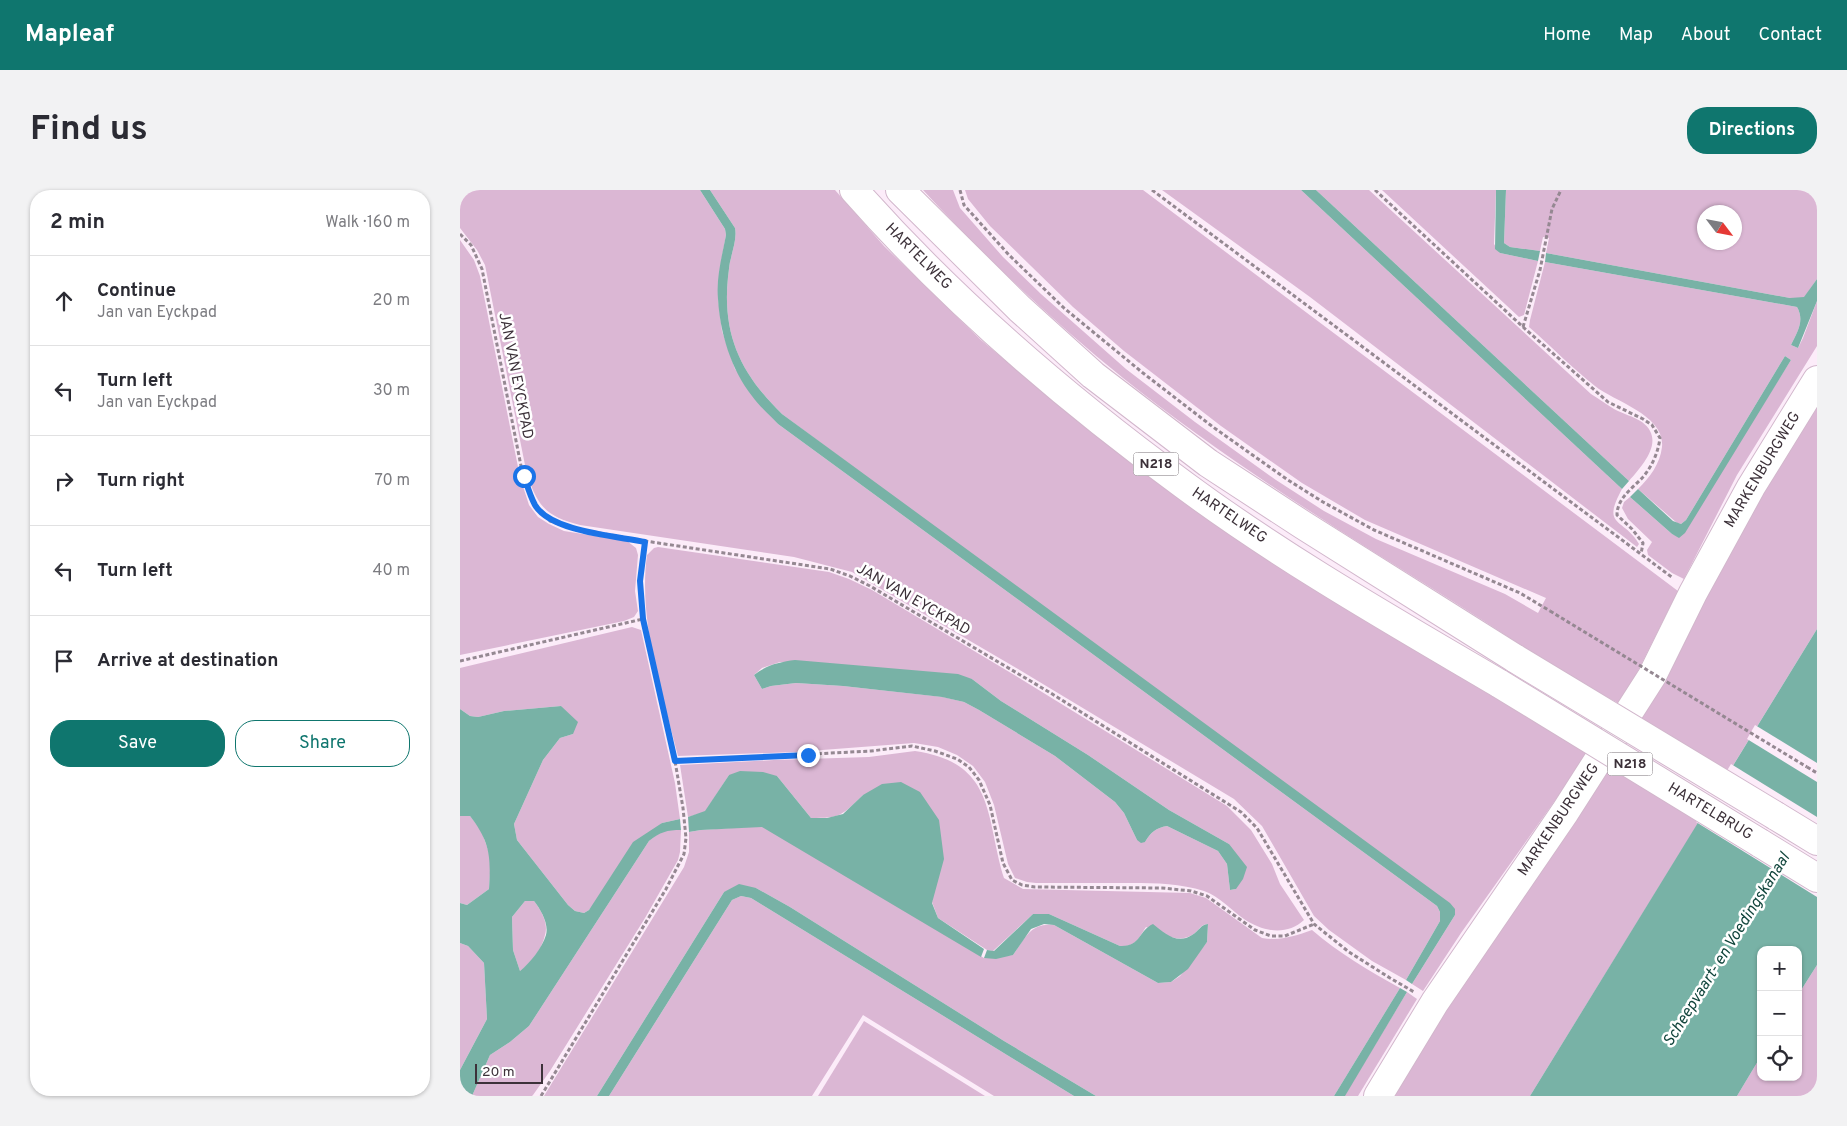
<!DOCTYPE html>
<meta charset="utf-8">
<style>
:root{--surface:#fff;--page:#f2f2f3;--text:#2b2b33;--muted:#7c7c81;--line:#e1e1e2;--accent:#0f766e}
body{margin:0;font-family:Overpass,sans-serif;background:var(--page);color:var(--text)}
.controls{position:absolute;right:15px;bottom:15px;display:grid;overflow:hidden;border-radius:10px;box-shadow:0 1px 4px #0004}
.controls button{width:45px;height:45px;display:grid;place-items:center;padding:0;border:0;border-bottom:1px solid var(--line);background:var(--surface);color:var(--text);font:25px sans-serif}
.compass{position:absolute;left:1237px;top:15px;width:45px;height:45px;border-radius:50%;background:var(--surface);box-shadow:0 1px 4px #0004;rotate:122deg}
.scale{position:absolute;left:15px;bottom:12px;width:68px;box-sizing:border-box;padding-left:5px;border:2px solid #3c3139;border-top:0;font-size:14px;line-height:18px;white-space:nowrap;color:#3c3139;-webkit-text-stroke:4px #fff;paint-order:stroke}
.stop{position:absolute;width:15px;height:15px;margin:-11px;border:4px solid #1a73e8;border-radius:50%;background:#fff}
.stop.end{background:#1a73e8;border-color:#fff;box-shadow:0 1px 5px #0008}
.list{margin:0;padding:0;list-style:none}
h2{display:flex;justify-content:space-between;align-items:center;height:65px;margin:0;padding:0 20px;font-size:21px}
h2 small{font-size:16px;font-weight:400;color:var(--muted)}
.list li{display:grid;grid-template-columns:32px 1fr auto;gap:15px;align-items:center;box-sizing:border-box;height:90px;padding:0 20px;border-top:1px solid var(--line)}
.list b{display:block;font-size:19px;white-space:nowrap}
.list p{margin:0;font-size:16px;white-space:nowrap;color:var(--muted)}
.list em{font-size:16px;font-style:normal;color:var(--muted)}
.actions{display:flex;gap:10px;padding:15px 20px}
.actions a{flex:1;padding:11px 0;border:1px solid var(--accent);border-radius:20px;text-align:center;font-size:18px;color:var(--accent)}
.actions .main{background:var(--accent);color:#fff}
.icon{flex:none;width:28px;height:28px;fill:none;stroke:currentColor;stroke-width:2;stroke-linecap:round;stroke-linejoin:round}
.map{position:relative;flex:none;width:1357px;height:906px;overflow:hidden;border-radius:20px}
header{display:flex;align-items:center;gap:30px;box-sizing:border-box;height:70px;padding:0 25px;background:var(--accent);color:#fff}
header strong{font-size:24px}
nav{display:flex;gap:28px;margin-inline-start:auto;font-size:18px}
.intro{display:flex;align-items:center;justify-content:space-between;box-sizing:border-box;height:120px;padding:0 30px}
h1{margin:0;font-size:35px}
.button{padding:12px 22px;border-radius:20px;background:var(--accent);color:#fff;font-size:18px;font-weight:700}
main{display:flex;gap:30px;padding:0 30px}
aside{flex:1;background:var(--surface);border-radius:20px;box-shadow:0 1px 4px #0004}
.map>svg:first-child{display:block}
.green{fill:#dbb7d4;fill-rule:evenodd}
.water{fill:#78b2a6;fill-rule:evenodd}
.pier{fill:#fcecf9}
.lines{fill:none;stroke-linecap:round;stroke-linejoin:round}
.minor-casing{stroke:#d2b7cc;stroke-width:30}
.major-casing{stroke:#d2b7cc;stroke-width:30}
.path{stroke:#958892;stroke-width:3;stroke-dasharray:4 2.5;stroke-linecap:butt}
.minor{stroke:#fff;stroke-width:28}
.major{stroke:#fff;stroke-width:28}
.major-bridge-casing{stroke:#d2b7cc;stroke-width:30;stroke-linecap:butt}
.path-bridge{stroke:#958892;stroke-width:3;stroke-dasharray:4 2.5;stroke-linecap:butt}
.major-bridge{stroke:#fff;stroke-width:28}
.route{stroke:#1a73e8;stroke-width:6}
.labels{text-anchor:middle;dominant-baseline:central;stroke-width:5;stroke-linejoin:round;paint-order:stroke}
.shield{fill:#fff;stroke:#766f74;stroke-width:1}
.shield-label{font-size:14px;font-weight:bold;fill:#3c3139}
.street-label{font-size:15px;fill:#3c3139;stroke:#fff}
.water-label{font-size:16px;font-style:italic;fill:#11453c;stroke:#fff}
</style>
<header>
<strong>Mapleaf</strong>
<nav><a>Home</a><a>Map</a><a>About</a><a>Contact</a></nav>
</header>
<div class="intro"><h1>Find us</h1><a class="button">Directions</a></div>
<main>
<aside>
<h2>2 min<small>Walk · 160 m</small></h2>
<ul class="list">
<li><svg class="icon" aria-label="ahead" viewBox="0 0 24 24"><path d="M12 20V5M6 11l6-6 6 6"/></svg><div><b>Continue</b><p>Jan van Eyckpad</p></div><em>20 m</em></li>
<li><svg class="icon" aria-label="left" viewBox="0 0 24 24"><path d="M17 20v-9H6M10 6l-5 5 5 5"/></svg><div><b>Turn left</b><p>Jan van Eyckpad</p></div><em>30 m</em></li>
<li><svg class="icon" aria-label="right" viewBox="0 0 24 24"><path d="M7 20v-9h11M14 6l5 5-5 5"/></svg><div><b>Turn right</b></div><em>70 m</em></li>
<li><svg class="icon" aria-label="left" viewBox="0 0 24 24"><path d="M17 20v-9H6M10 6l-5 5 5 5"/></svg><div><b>Turn left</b></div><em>40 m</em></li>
<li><svg class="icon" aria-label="arrive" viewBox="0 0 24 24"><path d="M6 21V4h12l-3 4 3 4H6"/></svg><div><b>Arrive at destination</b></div></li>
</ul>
<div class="actions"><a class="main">Save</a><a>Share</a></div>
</aside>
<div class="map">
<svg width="1357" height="906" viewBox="0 0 1357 906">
<rect width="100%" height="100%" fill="#fcecf9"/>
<g class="green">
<path d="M0,0H240L265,39L266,45L260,78L258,108L262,141L275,179L318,234L977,716L980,722V731L946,790L912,771L869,740L854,726L802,636L774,609L558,479L392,382L334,367L120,335C86,326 79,318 67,285L25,75L17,60L0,38Z"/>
<path d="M250,0H375L424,56L521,150L632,243L727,314L851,397L1128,564L1001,743L963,801L952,794L995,725L322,224C281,184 262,145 268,87C269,81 269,74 271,68C273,58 277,48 275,38Z"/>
<path d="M463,0H493L500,18L543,67L581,104L666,179L735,232L816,290L864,321L916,349L1045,404L1078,423L1086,408L905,330L842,293L761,236L664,161L613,117L530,36L508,9L505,0H683L1218,401L1169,499L1160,514C1098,482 1041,441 981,404C873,337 763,268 663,188C592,131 525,67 463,0Z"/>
<path d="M702,0H841L1162,299C1141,338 1163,327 1179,354L1177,357L850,107Z"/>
<path d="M856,0H909L1131,204C1139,209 1146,214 1154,219C1163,224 1173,226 1182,232C1206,250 1183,275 1169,291Z"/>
<polygon points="922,0 1036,0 1034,54 1040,63 1078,71 1064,125 1059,127"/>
<path d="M1046,0H1357V89L1344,108H1330L1086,63L1089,48L1083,47L1080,61L1050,57L1044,53ZM1244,22H1274V52H1244Z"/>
<polygon points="0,50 14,70 20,86 60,287 69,315 78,327 89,334 104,341 167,351 176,358 178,365 175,401 178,421 174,427 164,431 0,465"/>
<path d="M1085,72L1337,117C1345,131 1337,142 1331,155L1338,158L1343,148L1357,111V156L1277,285L1224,389L1212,383L1188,365L1187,360L1192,352L1168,329L1162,318L1164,312L1170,307L1212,344L1219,347L1331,170L1325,166L1226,330L1221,334L1217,333L1178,299C1190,287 1200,274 1202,257C1205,225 1155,212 1135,196C1112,178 1091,156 1069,137L1070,130Z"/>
<polygon points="1357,211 1357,439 1269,582 1179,528 1252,391"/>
<path d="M198,357L369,382L389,389L412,400L556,486L767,616L791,640L812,674L820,694L844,730C827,746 803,742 784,729C771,720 759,706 744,701C716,692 685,693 656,693C629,693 603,693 576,693L567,692L555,688L548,674L534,615L525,592L513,576L497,565L478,557L454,553L336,562L218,566C202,502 178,431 187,365L194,358ZM320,472L512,489L541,511L628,565L709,620L769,654L776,699L770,700L767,674L758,661L707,636C696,638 691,642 685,652L677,650L664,623L655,612L595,566L519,520L504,512L483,507L383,496L336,493L311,496L302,499L294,485L302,478Z"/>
<polygon points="172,437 181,440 215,593 220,629 202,633 129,720 124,723 115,721 108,715 57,650 54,634 83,570 100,548 113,544 101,516 44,521 18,527 10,526 0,519 0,478"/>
<path d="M455,561C536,573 525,626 544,688L563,699L730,703L746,708L802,748C820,751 835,746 852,740C879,763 909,781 940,798L874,906H636L544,851L330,717L296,698L264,702L137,906H84L224,677L229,662V642L241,640L302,636L524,768L553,765C565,748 571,732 594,735L698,793L711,792L720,786L747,752L748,734C739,735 739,741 732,745C718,754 699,743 686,737C678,749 676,757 660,756L589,724H573L533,761L527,760L478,728L472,712L473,707L403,605C381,626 381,628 351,628L317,586L269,585L245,622L228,627L220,575L314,570L409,567Z"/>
<polygon points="1149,577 1239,632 1070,906 929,906 999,794"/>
<polygon points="0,626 10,626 21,640 31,668 29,699 7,715 0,713"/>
<polygon points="208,640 221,640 220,662 218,670 185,728 90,881 73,905 72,906 12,906 30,865 50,852 69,836 189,651 200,642"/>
<polygon points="281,706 291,708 614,906 534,906 403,825 352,906 149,906 272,710"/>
<path d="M65,711H74C81,720 89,734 85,745C82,759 71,773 60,781L53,760L52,727Z"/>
<polygon points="0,753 8,756 24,773 27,829 0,880"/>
<polygon points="1357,775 1357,906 1277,906 1301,866 1301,887 1338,887 1338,805"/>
<polygon points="947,802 957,809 898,906 884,906"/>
<polygon points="404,831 525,906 358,906"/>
</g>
<g class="water">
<path d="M240,0H250L275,38C277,48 273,58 271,68C269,74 269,81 268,87C262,145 281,184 322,224L990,713L995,719V725L952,794L946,790L980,731V722L977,716L318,234C310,225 299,216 292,206C271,179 260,143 258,109C256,88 262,66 266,45L265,39Z"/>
<polygon points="841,0 856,0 1169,291 1162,299"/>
<polygon points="1036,0 1046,0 1044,53 1050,57 1080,61 1078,71 1040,63 1035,59"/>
<path d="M1086,63L1330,108L1344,107L1357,89V111L1338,158L1331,155C1337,142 1345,131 1337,117L1085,72Z"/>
<polygon points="1325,166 1331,170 1225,343 1219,348 1212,344 1170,307 1178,299 1213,331 1221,334 1226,330"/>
<polygon points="1357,439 1357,775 1338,805 1338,760 1301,760 1301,866 1277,906 1070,906"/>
<path d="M335,470L498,484L512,489L541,511L628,565L709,620L769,654L787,677L783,689L776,699L770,700L767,674L758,661L707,636C696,638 691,642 685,652L681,653L677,650L664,623L655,612L595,566L519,520L504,512L482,507L383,496L336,493L311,496L302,499L294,485C306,475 320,472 335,470Z"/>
<path d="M101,516L118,532L113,544L100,548L83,570L54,634L57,650L108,715L115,721L124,723L129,720L173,652L202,633L220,629L221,640C207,640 200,642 189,651L69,836L50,852L30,865L12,906H0V880L27,829L24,773L8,756L0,753V713L7,715L29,699C31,666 30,652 10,626H0V519L10,526L18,527L44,521ZM65,711H74C81,720 89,734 86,745C82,758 70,773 60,781L53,760L52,727Z"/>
<polygon points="280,581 303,582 317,586 351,628 367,628 383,624 403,605 422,594 441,592 460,602 479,630 484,669 472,713 478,728 524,759 521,767 302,637 241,640 229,642 228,627 245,621 269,585"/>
<polygon points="279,694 296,698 330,717 544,851 636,906 614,906 291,708 281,706 272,710 149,906 137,906 264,702"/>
<path d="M573,724H589L660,756C681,757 678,741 693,734C704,743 717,755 732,745C739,741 740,735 748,734L747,752L728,779L711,792L698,793L594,735L584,734L571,739L553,765L536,769L524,768L527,760L534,761Z"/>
<polygon points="940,798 947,802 885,906 874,906"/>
</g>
<g class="pier">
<polygon points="1295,535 1357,573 1357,592 1287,549"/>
<polygon points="1271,574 1357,627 1357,707 1236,632"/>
</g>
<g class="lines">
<g class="minor-casing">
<polyline id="minor" points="918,906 975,812 1105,622 1192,486 1233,403 1291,297 1357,190"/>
</g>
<g class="major-casing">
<g id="major">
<path d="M394,0C491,110 605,208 724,295C824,369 933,431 1040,494"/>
<polyline points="440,0 560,119 633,185 748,273 843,335 1056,469"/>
<polyline points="1316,626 1357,651"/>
<polyline points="1300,653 1357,688"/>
</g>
</g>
<g class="path">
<polyline points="500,0 504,15 549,65 604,118 683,183 753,237 828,290 863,312 914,340 1060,403 1090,421"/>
<polyline points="692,0 1213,388"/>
<path d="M915,0L1063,137L1148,212L1183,229L1192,235L1200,248C1198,262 1193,275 1183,287C1173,298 1157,308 1157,325L1172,339L1183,353L1181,364"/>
<polyline points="0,44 11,55 22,79 63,286 75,316 90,331 111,338 185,351 370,379 390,386 410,396 589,502 781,622 797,638 854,734 889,762 930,788 954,802"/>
<polyline points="1063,137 1080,80 1092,19 1101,0"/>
<polyline points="0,471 183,429"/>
<polyline points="215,571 411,561 452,556 475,561 497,569 509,577 519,590 530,615 543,673 552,690 562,695 575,697 702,698 731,701 747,706 795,740 811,746 825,746 854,734"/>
<polyline points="1347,577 1357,583"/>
<polyline points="81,906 206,699 224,664 226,648 223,618 215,571 183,429 180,391 185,351"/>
</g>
<use href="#minor" class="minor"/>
<use href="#major" class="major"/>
<g class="major-bridge-casing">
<g id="major-bridge">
<polyline points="1056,469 1316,626"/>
<polyline points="1040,494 1300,653"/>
</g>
</g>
<polyline class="path-bridge" points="1090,421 1347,577"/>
<use href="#major-bridge" class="major-bridge"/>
</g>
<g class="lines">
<path class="route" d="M64,286C67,295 70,306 75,315C91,342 156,346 185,352L180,391L183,429L215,571L348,565"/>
</g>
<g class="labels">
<g class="shield">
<rect x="673.5" y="262.5" width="45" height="23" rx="4"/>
<rect x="1147.5" y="562.5" width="45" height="23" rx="4"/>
</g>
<g class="shield-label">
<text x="696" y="274">N218</text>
<text x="1170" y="574">N218</text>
</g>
<g class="street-label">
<text transform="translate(458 67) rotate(45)">HARTELWEG</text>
<text transform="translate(55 186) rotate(79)">JAN VAN EYCKPAD</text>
<text transform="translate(1303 280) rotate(-59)">MARKENBURGWEG</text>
<text transform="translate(769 326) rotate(34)">HARTELWEG</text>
<text transform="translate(453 410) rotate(30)">JAN VAN EYCKPAD</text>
<text transform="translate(1250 622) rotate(31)">HARTELBRUG</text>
<text transform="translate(1099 630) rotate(-56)">MARKENBURGWEG</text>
</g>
<g class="water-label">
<text transform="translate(1267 760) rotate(-58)">Scheepvaart- en Voedingskanaal</text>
</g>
</g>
</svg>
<div class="controls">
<button>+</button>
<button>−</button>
<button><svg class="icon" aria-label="locate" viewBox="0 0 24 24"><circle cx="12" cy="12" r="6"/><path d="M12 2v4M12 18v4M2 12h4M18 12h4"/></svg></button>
</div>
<svg class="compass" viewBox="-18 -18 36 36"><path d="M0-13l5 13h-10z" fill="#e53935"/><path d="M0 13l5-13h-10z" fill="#7c7c81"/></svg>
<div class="scale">20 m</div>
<div class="stop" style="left:64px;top:286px"></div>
<div class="stop end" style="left:348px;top:565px"></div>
</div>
</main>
